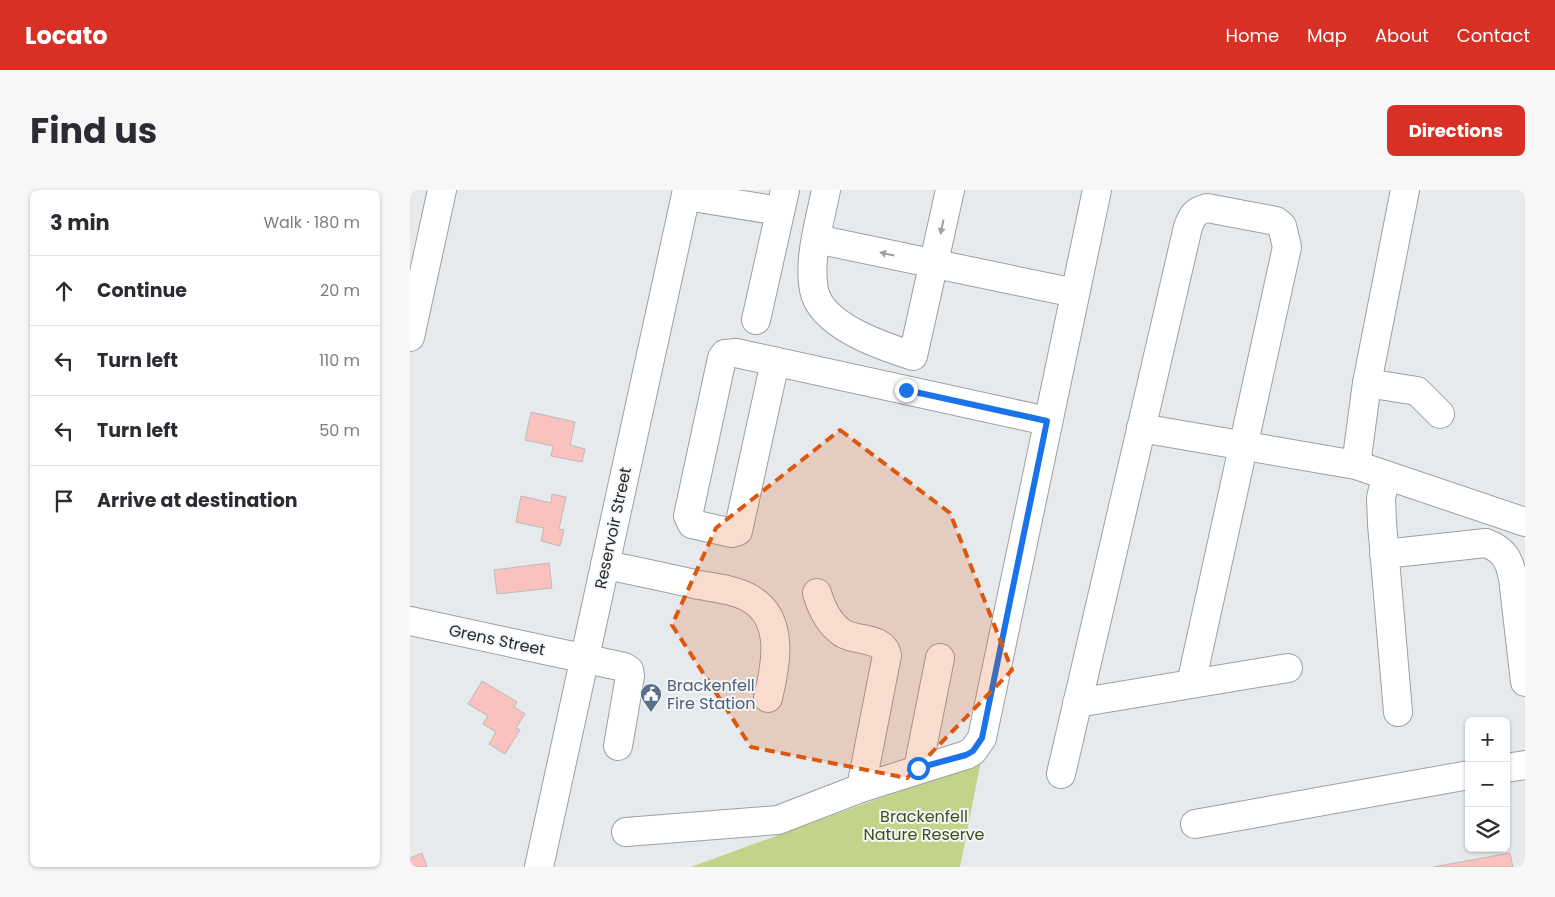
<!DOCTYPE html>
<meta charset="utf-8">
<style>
:root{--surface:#fff;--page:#f7f7f7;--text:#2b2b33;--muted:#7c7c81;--line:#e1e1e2;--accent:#d93025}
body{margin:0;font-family:Poppins,sans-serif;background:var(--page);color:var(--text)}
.controls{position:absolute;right:15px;bottom:15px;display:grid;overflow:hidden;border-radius:8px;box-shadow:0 1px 4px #0004}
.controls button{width:45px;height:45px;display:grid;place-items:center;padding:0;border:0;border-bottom:1px solid var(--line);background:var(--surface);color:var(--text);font:25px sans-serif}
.stop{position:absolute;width:15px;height:15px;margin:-11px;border:4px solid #1a73e8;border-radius:50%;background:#fff}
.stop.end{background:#1a73e8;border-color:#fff;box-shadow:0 1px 5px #0008}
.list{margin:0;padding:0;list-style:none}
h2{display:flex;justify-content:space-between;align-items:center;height:65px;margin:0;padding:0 20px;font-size:21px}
h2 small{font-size:16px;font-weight:400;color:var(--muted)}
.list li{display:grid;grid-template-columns:32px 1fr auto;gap:15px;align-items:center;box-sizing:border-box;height:70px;padding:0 20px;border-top:1px solid var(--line)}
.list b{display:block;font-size:19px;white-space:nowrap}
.list em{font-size:16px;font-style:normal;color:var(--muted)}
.icon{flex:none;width:28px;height:28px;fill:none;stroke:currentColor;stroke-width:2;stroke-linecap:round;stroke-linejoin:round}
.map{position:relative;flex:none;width:1115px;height:677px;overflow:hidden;border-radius:8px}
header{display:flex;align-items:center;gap:30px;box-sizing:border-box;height:70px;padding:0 25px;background:var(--accent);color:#fff}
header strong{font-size:24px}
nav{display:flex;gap:28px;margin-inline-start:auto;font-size:18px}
.intro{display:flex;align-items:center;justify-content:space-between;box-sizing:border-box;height:120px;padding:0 30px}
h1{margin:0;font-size:35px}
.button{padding:12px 22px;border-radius:8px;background:var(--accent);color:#fff;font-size:18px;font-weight:700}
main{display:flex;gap:30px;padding:0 30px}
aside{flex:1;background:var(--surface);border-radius:8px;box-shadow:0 1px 4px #0004}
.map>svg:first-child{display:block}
.green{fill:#c1d48a}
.building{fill:#fac2bf;stroke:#beb9b9}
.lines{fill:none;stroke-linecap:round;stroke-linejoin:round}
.minor-casing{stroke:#9da0a3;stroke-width:30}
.minor{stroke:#fff;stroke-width:28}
.oneway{fill:#9e9fa0}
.route{stroke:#1a73e8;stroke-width:6}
.marked{fill:#de570e;fill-opacity:0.2;stroke:#de570e;stroke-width:4;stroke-dasharray:10 6;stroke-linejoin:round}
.labels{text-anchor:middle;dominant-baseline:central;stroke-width:4;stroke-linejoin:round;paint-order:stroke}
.street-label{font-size:16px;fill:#28292b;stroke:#f4f7fa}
.service-label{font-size:16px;fill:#4e5e75;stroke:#f4f7fa;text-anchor:start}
.park-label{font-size:16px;fill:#434f15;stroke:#f4f7fa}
</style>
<header>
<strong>Locato</strong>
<nav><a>Home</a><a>Map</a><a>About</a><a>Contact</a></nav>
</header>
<div class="intro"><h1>Find us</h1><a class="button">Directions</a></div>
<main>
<aside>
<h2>3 min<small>Walk · 180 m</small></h2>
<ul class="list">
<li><svg class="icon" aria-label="ahead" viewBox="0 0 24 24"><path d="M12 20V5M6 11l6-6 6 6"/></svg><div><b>Continue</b></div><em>20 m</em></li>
<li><svg class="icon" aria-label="left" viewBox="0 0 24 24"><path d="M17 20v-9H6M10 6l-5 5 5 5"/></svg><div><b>Turn left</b></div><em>110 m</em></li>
<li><svg class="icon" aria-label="left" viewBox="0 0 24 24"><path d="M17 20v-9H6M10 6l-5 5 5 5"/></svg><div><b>Turn left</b></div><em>50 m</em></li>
<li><svg class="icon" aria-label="arrive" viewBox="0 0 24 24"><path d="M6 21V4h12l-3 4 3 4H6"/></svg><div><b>Arrive at destination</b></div></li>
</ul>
</aside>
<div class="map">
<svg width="1115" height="677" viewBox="0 0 1115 677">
<rect width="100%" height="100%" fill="#e7eaed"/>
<polygon class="green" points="571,571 550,677 281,677"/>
<g class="building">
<polygon points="121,222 165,232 160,255 175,259 172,272 141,266 143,256 115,250"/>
<polygon points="142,304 156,307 149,339 154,340 150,356 131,351 134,338 106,332 111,306 141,313"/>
<polygon points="139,373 142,398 87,404 84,380"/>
<polygon points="72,491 107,512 104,517 115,524 106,538 110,540 95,564 79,554 86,542 73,534 78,526 58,514"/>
<polygon points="12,663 17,677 0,677 0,668"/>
<polygon points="1100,663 1103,677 1023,677"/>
</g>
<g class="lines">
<g class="minor-casing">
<g id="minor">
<path d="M416,0C410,31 398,68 404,100C411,136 472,156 503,166L540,0"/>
<polyline points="276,6 370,21"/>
<polyline points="406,49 665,103"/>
<polyline points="346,130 375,0"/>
<polyline points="0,147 32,0"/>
<polyline points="365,172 328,341 322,343 282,334 278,326 312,168 315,164 326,163 637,231"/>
<polyline points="957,193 1007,201 1030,224"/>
<polyline points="731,238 946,275 1115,332"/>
<polyline points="946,275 957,193 995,0"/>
<polyline points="976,286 971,308 972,334 988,522"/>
<path d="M974,364L1076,353C1094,360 1099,369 1103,388L1115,492"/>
<path d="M195,375C227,381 258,388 289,395C306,398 326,400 341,409C375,430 366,475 358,508"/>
<path d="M407,403C411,417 419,433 431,442C444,452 473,446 477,465L451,598"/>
<polyline points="0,431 214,477 219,480 220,486 208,556"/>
<polyline points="667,513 878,478"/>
<polyline points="1096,578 1115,575"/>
<polyline points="508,579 530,468"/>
<path d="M651,584L778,37C782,26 785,21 797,18L866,31L872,36L877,57L781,494"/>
<polyline points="785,634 1059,585"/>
<polyline points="216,642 368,630 451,598 556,565 563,561 572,548 687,0"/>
<polyline points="129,677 277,0"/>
</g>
</g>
<use href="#minor" class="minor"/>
</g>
<defs><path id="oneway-solid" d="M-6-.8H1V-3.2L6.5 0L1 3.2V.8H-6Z" transform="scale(1.25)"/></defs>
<g class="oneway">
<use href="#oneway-solid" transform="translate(532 37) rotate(102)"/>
<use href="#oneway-solid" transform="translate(477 64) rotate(-168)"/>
</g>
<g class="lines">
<polyline class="route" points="496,200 637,231 572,548 563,561 556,565 508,578"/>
</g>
<path class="marked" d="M430,240L540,323L602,480L497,588L341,557L262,435L306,338Z"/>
<defs>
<g id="civic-pin" transform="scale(1.125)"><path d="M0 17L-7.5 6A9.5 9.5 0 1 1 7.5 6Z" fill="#5c6f8a" stroke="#f4f7fa"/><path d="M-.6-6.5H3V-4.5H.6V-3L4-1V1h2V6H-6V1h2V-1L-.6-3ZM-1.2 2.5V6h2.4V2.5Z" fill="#fff"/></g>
</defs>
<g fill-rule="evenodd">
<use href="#civic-pin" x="241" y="504"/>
</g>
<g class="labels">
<g class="street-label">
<text transform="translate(203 338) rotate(-78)">Reservoir Street</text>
<text transform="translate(87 450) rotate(12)">Grens Street</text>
</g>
<g class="service-label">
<text x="257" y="495">Brackenfell<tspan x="257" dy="18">Fire Station</tspan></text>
</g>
<g class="park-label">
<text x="514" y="626">Brackenfell<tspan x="514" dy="18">Nature Reserve</tspan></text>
</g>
</g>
</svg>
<div class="controls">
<button>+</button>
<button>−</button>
<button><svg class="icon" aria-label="layers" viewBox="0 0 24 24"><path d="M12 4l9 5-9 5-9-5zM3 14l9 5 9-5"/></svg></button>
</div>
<div class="stop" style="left:508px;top:578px"></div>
<div class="stop end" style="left:496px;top:200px"></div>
</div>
</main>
